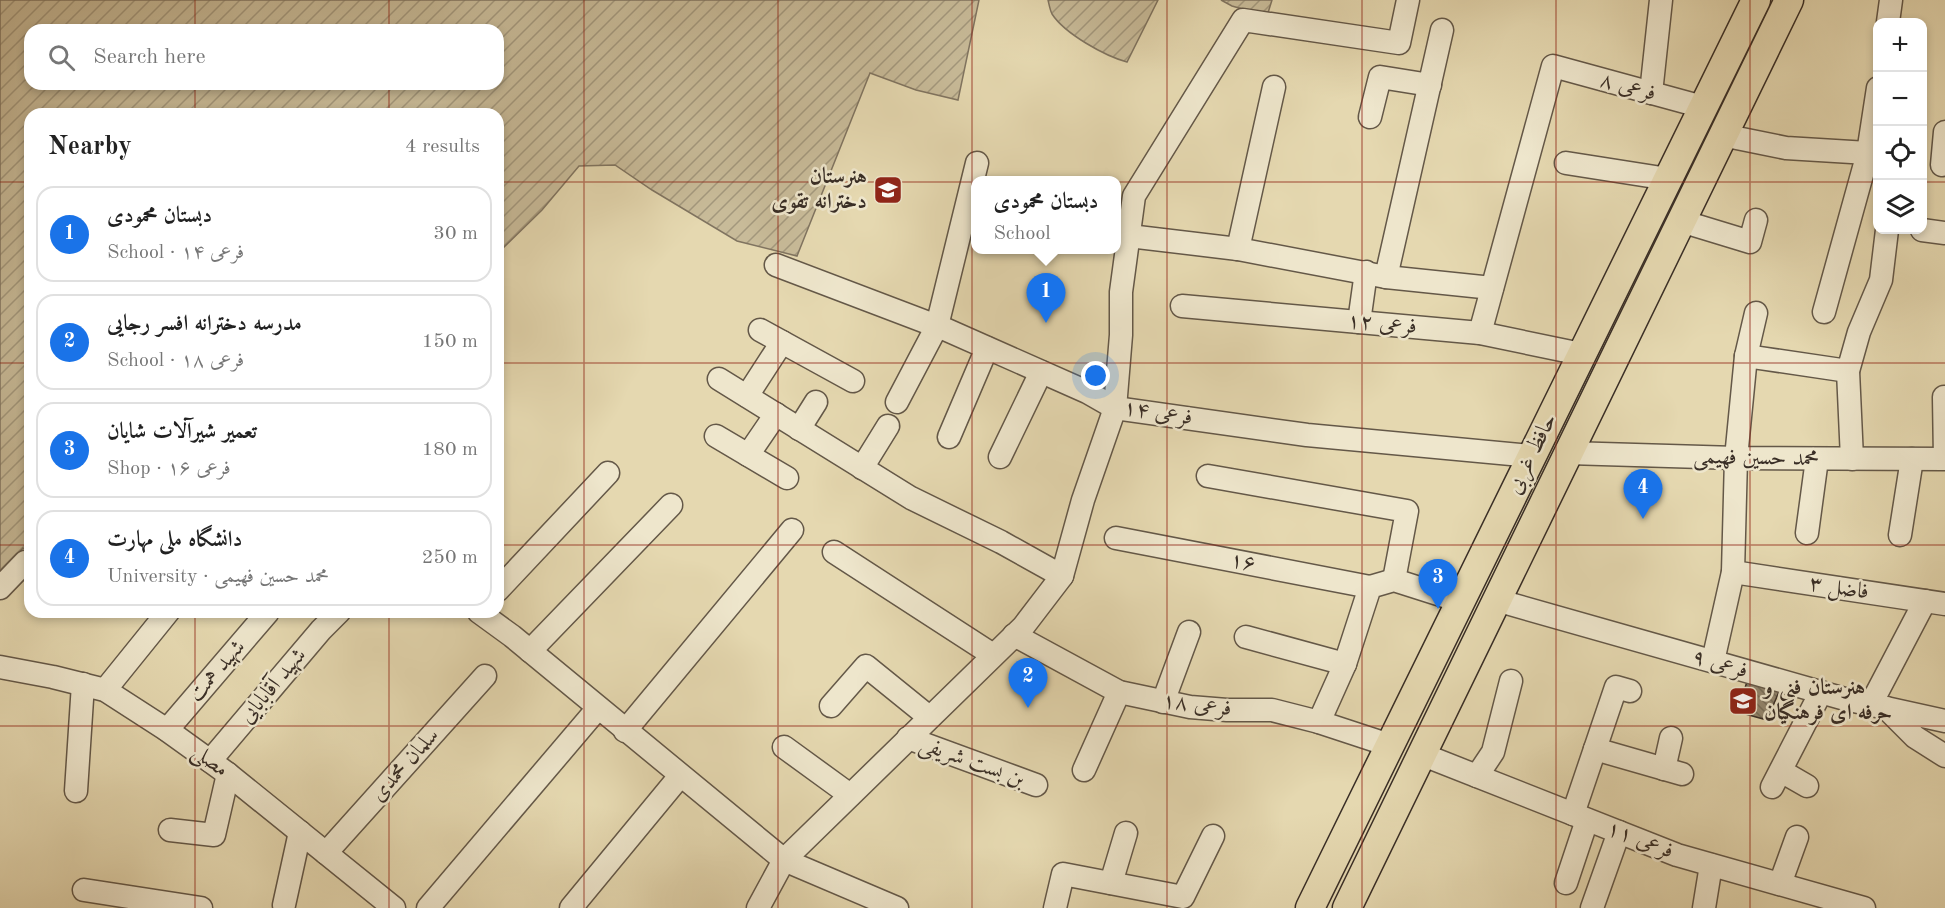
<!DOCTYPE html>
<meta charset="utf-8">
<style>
:root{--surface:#fff;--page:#f6f6f6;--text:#222;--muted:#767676;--line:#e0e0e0;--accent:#1a73e8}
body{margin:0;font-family:"Old Standard TT",Amiri,serif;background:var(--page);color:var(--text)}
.controls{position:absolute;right:18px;top:18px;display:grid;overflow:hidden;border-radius:12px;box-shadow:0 3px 9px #0003}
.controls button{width:54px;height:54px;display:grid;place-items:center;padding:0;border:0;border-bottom:2px solid var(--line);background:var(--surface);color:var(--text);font:30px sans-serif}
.you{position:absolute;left:1096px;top:376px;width:21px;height:21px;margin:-15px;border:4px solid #fff;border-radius:50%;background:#1a73e8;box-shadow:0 0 0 9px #1a73e833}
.badge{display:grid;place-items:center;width:39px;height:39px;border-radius:50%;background:var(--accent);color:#fff;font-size:20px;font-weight:700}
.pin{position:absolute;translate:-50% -50px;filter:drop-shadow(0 2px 3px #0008)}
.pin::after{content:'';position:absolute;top:32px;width:21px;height:18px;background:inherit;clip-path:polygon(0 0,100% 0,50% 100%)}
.popup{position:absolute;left:971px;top:176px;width:150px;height:78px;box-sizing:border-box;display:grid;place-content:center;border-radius:12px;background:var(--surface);filter:drop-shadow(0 2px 4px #0005);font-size:20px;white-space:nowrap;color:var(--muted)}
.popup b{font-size:22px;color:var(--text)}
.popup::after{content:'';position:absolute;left:50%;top:100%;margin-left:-12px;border:12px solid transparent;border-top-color:var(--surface)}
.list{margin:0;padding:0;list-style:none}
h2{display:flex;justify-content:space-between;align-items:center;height:78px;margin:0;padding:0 24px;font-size:26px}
h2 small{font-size:20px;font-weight:400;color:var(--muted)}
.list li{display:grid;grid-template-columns:39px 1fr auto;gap:18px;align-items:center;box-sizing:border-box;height:96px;margin:0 12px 12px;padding:0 12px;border:2px solid var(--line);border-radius:18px}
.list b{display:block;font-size:22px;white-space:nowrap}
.list p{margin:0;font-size:20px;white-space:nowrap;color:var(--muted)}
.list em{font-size:20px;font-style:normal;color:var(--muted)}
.icon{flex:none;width:33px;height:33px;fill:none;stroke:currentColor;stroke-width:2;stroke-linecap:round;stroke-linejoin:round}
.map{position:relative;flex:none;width:1945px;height:908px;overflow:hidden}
.search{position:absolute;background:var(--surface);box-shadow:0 3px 9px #0003;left:24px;top:24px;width:480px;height:66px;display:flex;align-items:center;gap:15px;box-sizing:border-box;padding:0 21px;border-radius:18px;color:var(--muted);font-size:22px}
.panel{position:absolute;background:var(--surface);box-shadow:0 3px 9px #0003;left:24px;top:108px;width:480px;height:510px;border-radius:18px}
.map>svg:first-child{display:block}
.garden{fill:url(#garden-furrows);stroke:#807460;stroke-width:1.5;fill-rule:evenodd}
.building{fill:url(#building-back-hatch);stroke:#392e26;stroke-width:1.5}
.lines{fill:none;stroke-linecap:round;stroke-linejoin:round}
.minor-casing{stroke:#645848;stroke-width:25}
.major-casing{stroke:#392e26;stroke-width:31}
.minor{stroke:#eee6cc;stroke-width:22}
.major{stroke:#e5d8b0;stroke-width:28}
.grid{fill:none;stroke:#8f2418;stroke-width:1.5;stroke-opacity:0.55}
.labels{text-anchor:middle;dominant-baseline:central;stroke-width:5;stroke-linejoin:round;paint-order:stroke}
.street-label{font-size:22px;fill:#392e26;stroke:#eee6cc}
.poi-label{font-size:22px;font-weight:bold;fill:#392e26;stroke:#eee6cc;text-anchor:end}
</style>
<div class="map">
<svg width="1945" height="908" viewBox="0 0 1945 908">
<defs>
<pattern id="garden-furrows" width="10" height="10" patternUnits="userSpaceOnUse" patternTransform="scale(1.5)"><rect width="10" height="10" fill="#c8bb99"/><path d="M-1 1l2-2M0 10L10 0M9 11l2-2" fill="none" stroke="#a3987d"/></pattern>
<pattern id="building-back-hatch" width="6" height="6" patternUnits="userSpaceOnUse" patternTransform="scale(1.5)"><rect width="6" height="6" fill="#92866e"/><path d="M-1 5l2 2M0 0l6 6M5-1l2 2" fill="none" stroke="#786e5a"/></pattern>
</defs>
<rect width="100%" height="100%" fill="#e5d8b0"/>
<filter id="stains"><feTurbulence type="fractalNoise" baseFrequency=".00333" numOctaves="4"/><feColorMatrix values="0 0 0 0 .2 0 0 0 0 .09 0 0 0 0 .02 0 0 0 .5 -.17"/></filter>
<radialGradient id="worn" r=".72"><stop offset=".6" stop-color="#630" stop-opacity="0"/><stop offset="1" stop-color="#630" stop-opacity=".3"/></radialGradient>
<g class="garden">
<path d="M0,0H979L958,100L916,90L870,73L797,256L737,241L652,190L615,165L579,166L542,210L498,253V114H30V552L23,548L0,575ZM30,30H498V84H30Z"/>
<path d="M1048,0H1158L1127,62C1105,56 1065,34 1052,14C1050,10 1049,4 1048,0Z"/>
<polygon points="1221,0 1272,0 1267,16 1232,6"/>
</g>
<polygon class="building" points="1748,678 1781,687 1767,720 1738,712"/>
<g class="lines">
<g class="minor-casing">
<g id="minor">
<polyline points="1888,22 1891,0"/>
<polyline points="1651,93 1661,0"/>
<polyline points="1370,117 1380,77 1430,85"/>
<polyline points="1722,135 1786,148 1868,153 1878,158"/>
<polyline points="1566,163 1668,179"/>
<polyline points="1942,165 1945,132"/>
<polyline points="1681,221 1750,242 1756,220"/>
<polyline points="1922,230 1945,233"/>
<polyline points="1129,236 1238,249 1386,277 1492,288"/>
<polyline points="1238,249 1274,87"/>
<polyline points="776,265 947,330 1087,392 1115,408 1307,435 1531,456"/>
<polyline points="1386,277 1442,30"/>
<polyline points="1182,306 1480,333 1581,354"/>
<polyline points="1824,312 1868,153 1878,88"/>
<polyline points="1359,322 1366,272"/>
<polyline points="760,330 853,381"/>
<polyline points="1480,333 1553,66 1703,107"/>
<polyline points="1746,356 1848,371"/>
<polyline points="719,379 911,498 1001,542 1062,576"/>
<polyline points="747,396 782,342"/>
<polyline points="897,402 937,326 977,163"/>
<polyline points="799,429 816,402"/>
<polyline points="716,436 787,478"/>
<polyline points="949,437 987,348"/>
<polyline points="1568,453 1736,458 1945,459 1944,397"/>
<polyline points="748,455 776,414"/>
<polyline points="1000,457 1041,372"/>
<polyline points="1852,459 1848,371 1859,332 1881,280 1887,230"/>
<polyline points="862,468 888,426"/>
<polyline points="1208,476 1407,511 1394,580"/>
<polyline points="1807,533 1817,459"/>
<polyline points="1900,535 1912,459"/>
<polyline points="1116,538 1370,587"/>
<polyline points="834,552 993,655"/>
<polyline points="1733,572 1945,604"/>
<polyline points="0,588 25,562"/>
<polyline points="498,590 608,473"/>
<polyline points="1496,600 1845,699 1945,721"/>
<polyline points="479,612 512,636 784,860 897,908"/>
<polyline points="1014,635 1119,692 1190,707 1227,710 1272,710 1319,722 1389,745"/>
<polyline points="1246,637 1345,664"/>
<polyline points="530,651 671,505"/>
<polyline points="1713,661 1733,572 1736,458 1746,356 1756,313"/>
<polyline points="0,667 53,677 105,690 167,730 228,774 394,908"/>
<polyline points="105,690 168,612"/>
<polyline points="1163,702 1189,632"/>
<polyline points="1871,704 1925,601"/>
<polyline points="831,706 866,666 929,717"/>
<polyline points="1886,708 1915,737 1945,756"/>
<polyline points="1319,722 1345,664 1370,587 1394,580 1460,601"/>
<polyline points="167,730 268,612"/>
<polyline points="625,731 792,530"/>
<polyline points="908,738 1036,785"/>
<polyline points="784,747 850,795"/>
<polyline points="1595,749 1682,774"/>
<polyline points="1421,754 1677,855 1864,908"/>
<polyline points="210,761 321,630 339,612"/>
<polyline points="1664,769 1671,738"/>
<polyline points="1084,770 1119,692"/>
<polyline points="1781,771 1807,786"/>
<polyline points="1477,776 1493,752 1511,681"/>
<polyline points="1772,787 1821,692"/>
<polyline points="76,791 83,684"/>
<polyline points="1573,814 1616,687 1630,691"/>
<polyline points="170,830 214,835 228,774"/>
<polyline points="326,853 485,676"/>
<polyline points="1111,883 1126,833"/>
<polyline points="1566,883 1587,820"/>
<polyline points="1780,884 1797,837"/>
<polyline points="84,890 201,908"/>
<polyline points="284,905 300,832"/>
<polyline points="428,908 598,708"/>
<polyline points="571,908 680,776"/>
<polyline points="758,908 784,860 1023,627 1062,576 1083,500 1115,408 1121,335 1121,292 1134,196 1243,20 1399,43 1408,0"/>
<polyline points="1055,908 1063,874 1183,897 1213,836"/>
<polyline points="1592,908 1619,832"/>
<polyline points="1704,908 1711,865"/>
</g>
</g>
<g class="major-casing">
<g id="major">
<polyline points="1310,908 1756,0"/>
<polyline points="1347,908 1789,0"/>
</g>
</g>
<use href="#minor" class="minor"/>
<use href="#major" class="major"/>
</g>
<path class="grid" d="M195,0V30M389,0V30M584,0V908M778,0V908M972,0V908M1167,0V908M1362,0V908M1556,0V908M1750,0V908M195,84V114M389,84V114M0,182H30M498,182H1878M1922,182H1945M0,363H30M498,363H1945M0,545H30M498,545H1945M195,612V908M389,612V908M0,726H1945"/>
<defs>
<g id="school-square" transform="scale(1.5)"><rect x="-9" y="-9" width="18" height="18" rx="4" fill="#8f2418" stroke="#eee6cc"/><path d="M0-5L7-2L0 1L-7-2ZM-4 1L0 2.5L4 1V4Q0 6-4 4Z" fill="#fff"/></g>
</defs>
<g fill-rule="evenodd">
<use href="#school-square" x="888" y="190"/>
<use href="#school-square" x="1743" y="701"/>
</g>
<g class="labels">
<g class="street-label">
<text transform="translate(1628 87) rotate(15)">فرعی ۸</text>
<text transform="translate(1382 324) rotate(5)">فرعی ۱۲</text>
<text transform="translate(1158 413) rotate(9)">فرعی ۱۴</text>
<text transform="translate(1532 454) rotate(-64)">حافظ غربی</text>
<text transform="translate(1756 458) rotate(1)">محمد حسین فهیمی</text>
<text transform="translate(1243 562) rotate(11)">۱۶</text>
<text transform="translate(1839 588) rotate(9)">فاضل ۳</text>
<text transform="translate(1720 664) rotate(16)">فرعی ۹</text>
<text transform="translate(217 671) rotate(-49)">شهید همت</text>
<text transform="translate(273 686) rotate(-50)">شهید آقابابایی</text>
<text transform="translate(1197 705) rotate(7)">فرعی ۱۸</text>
<text transform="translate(210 761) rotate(36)">مصلی</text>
<text transform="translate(972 762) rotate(20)">بن بست شریفی</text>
<text transform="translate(405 765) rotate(-48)">سلمان محمدی</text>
<text transform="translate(1640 840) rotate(21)">فرعی ۱۱</text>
</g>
<g class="poi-label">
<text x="867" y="177">هنرستان<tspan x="867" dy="25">دخترانه تقوی</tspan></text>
<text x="1764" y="688" text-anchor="start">هنرستان فنی و<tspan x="1764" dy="25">حرفه ای فرهنگیان</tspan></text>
</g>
</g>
<rect width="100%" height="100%" filter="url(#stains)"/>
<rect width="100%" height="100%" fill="url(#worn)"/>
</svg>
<div class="controls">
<button>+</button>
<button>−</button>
<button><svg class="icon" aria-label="locate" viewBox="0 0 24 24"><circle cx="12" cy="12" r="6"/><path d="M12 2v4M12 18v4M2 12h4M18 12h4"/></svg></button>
<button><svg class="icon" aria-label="layers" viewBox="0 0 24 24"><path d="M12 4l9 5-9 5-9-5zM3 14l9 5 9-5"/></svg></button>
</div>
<div class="you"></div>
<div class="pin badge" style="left:1046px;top:323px">1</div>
<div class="popup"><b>دبستان محمودی</b>School</div>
<div class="pin badge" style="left:1028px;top:708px">2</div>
<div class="pin badge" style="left:1438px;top:609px">3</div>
<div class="pin badge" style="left:1643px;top:519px">4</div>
<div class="search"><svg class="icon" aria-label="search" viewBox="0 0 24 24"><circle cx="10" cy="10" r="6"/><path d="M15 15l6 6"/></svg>Search here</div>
<section class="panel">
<h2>Nearby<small>4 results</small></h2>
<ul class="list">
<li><span class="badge">1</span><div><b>دبستان محمودی</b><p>School · فرعی ۱۴</p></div><em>30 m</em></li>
<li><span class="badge">2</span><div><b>مدرسه دخترانه افسر رجایی</b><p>School · فرعی ۱۸</p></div><em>150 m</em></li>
<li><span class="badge">3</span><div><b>تعمیر شیرآلات شایان</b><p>Shop · فرعی ۱۶</p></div><em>180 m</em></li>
<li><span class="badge">4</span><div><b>دانشگاه ملی مهارت</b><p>University · محمد حسین فهیمی</p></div><em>250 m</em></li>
</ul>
</section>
</div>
